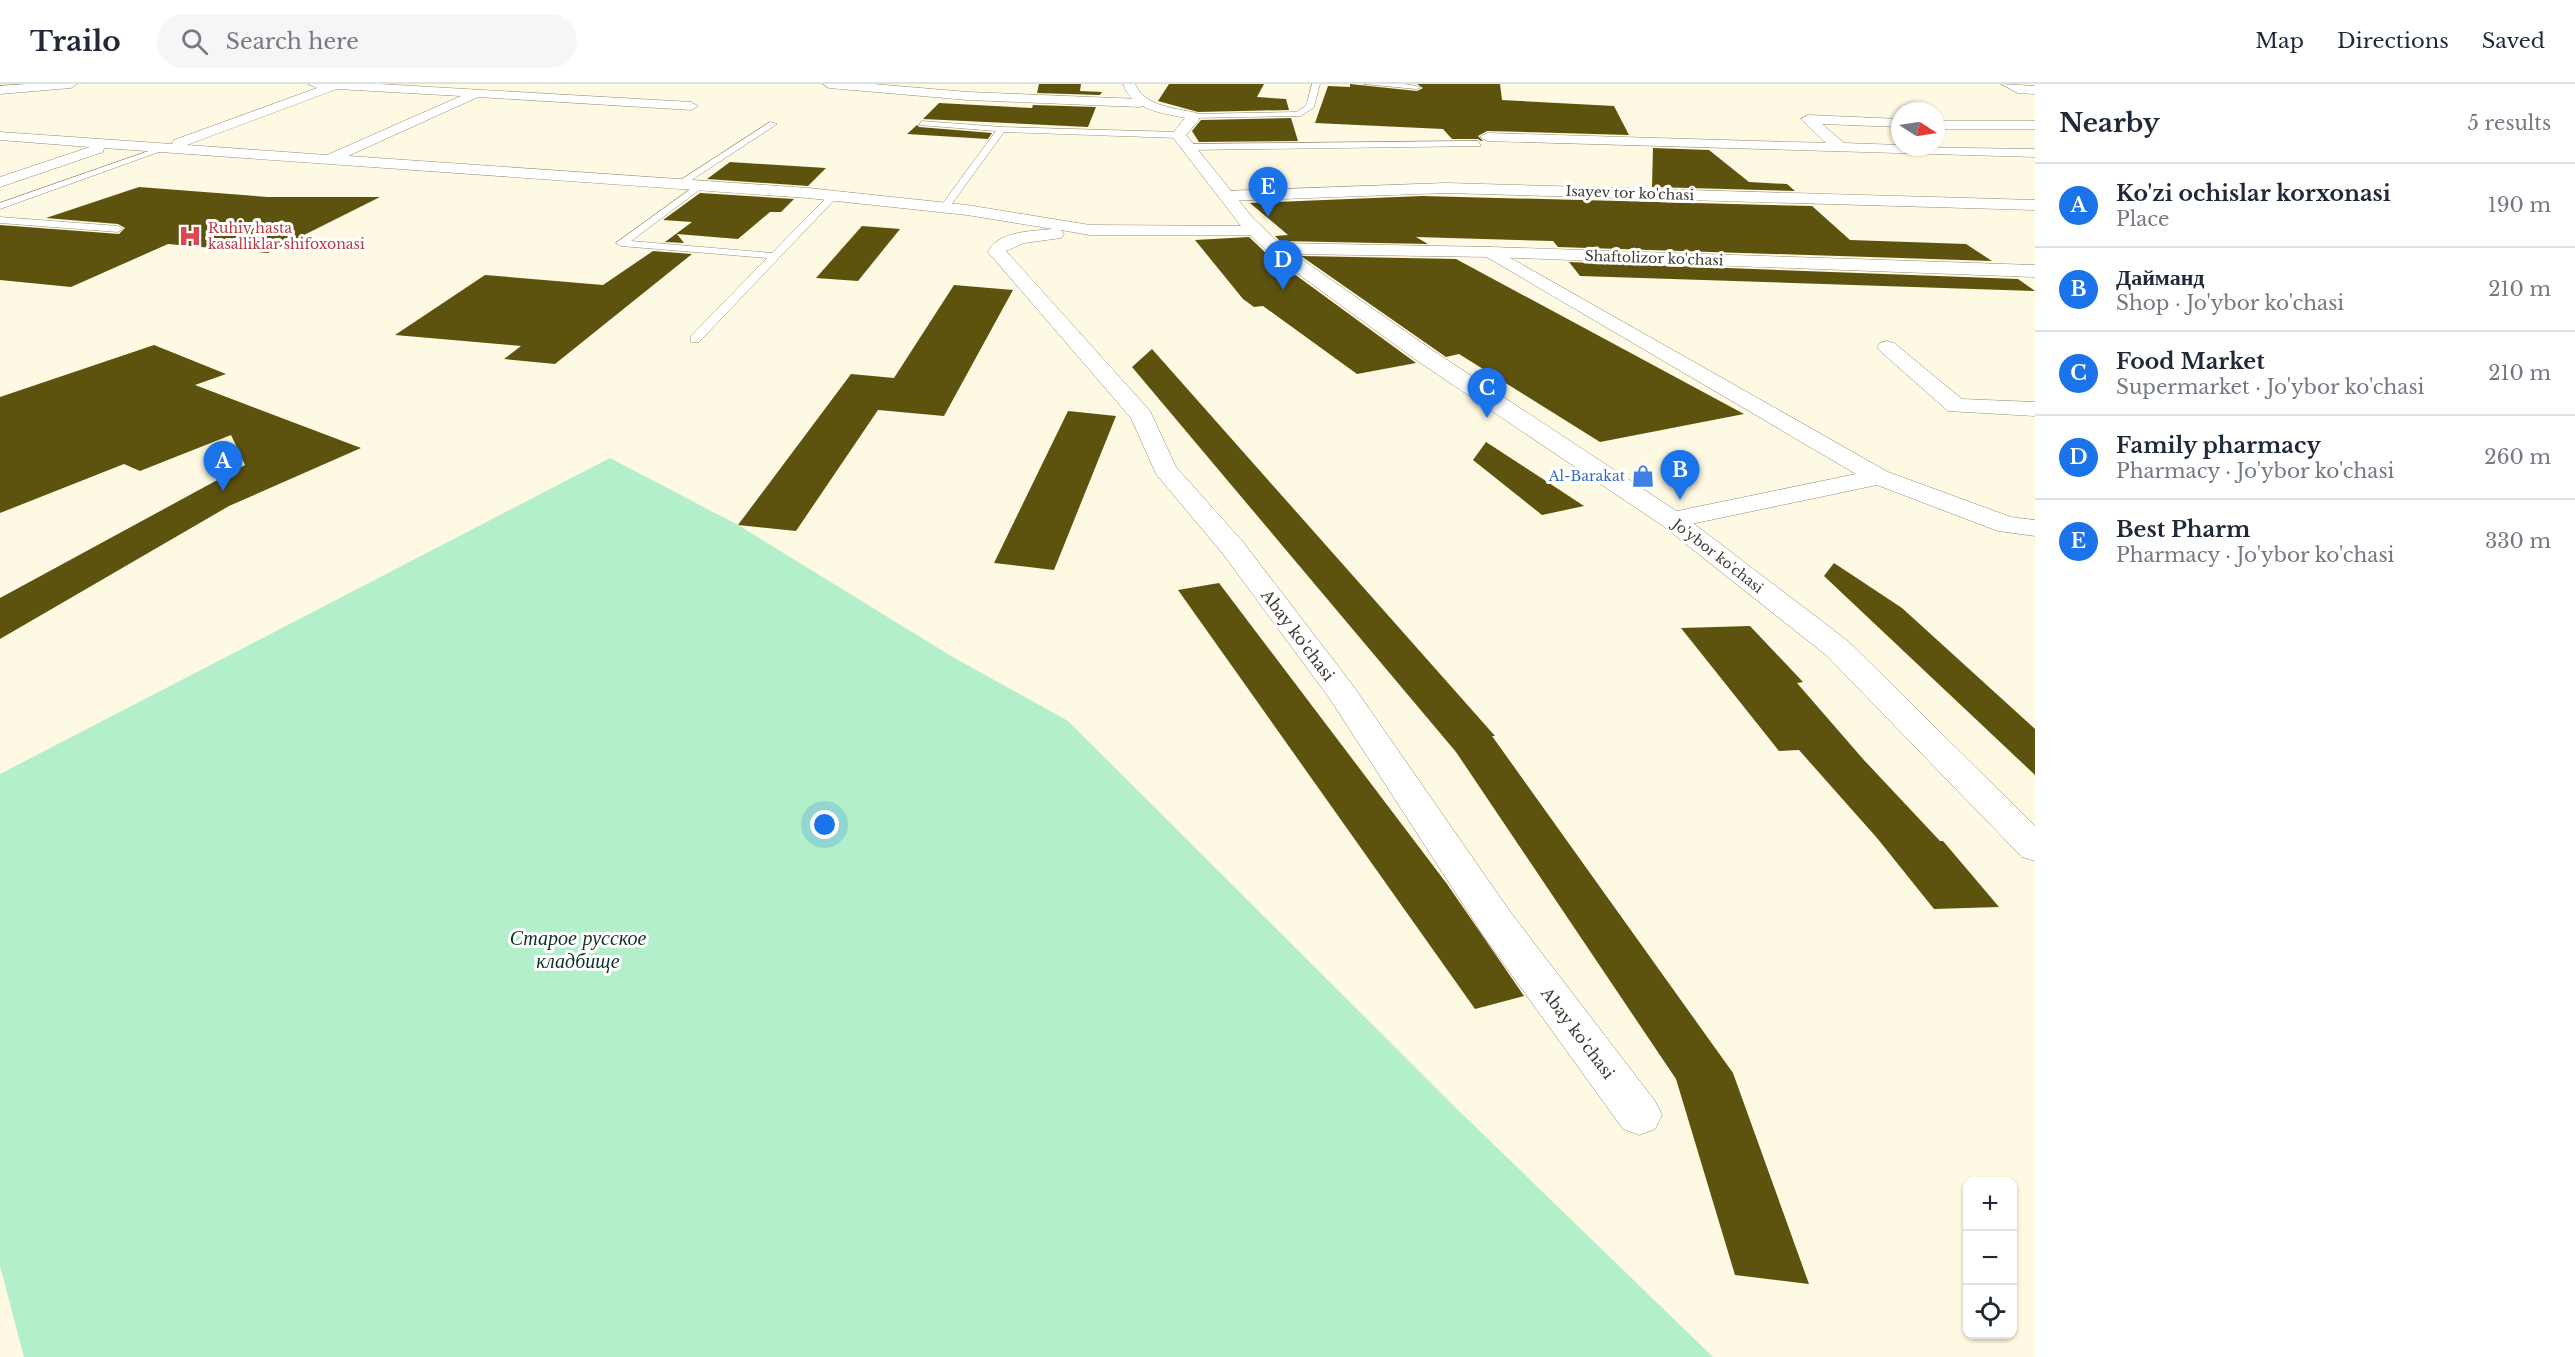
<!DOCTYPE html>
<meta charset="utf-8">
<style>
:root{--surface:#fff;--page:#f6f6f7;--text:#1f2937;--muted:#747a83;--line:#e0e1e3;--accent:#1a73e8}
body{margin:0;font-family:"Libre Baskerville",serif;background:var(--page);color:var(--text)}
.controls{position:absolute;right:18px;bottom:18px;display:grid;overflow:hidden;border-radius:12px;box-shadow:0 2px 4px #0004}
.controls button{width:54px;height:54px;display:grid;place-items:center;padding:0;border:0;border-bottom:2px solid var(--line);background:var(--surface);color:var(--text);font:30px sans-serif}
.compass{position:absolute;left:1891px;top:18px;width:54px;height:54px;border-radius:50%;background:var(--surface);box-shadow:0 2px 4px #0004;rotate:102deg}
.you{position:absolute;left:825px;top:741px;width:21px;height:21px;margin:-15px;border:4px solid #fff;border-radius:50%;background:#1a73e8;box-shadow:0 0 0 9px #1a73e833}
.badge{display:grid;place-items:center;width:39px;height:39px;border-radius:50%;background:var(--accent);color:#fff;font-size:20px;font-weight:700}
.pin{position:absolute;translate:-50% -50px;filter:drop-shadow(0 2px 3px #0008)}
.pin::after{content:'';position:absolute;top:32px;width:21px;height:18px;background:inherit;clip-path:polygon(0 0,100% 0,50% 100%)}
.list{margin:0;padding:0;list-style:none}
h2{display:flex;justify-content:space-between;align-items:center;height:78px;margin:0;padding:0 24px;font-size:26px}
h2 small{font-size:20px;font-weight:400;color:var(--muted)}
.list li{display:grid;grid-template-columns:39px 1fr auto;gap:18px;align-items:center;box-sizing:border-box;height:84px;padding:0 24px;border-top:2px solid var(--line)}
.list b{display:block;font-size:22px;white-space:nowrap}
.list p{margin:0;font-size:20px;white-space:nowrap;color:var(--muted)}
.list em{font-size:20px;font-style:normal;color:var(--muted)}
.icon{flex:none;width:33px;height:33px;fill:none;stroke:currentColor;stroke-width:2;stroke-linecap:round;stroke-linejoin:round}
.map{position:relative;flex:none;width:2035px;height:1273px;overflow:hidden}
header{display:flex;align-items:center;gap:36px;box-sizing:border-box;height:84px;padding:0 30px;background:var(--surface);border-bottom:2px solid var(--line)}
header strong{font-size:28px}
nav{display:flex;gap:33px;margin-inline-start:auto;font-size:21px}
.search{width:420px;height:54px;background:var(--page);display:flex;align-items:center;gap:15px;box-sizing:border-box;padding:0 21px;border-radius:33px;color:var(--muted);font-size:22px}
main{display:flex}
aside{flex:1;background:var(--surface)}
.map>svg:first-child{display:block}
.green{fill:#b2efca}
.building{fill:#5e520f}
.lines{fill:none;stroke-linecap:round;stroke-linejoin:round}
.lane-casing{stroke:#908c77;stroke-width:1}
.street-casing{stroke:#908c77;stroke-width:1}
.secondary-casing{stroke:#908c77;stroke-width:1}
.lane{fill:#fff;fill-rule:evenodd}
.street{fill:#fff;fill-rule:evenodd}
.secondary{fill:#fff;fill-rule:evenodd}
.labels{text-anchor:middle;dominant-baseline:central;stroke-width:6;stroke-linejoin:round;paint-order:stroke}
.far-street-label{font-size:14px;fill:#3d3b32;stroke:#fff}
.far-health-label{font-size:14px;fill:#be3a42;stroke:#fff;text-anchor:start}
.far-shop-label{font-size:14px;fill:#366cbe;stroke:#fff;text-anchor:end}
.street-label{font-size:16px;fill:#3d3b32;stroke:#fff}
.near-park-label{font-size:20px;font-style:italic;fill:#0f3220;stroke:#fff}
</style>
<header>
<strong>Trailo</strong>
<div class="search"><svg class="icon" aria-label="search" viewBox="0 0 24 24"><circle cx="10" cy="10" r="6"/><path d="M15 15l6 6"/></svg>Search here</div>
<nav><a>Map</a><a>Directions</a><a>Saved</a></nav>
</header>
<main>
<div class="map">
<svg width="2035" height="1273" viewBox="0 0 2035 1273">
<rect width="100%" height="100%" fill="#fef9e2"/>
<polygon class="green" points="610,374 738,441 951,572 1068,637 1457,1025 1713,1273 24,1273 0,1182 0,690"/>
<g class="building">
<polygon points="1039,0 1081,0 1080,7 1102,8 1100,11 1037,9"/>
<polygon points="1169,0 1264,0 1257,13 1286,15 1289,26 1198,28 1158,17"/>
<polygon points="1350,0 1417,7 1423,4 1417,0 1500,0 1502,16 1614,22 1629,51 1487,47 1478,52 1483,57 1481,57 1478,55 1452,55 1443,45 1315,39 1328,2 1350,3"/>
<polygon points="939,19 1032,24 1033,21 1096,23 1088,43 923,35"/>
<polygon points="1291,34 1298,57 1199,58 1192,47 1201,36"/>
<polygon points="917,41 919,43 992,49 988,55 907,50"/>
<polygon points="1653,64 1709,66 1749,98 1787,100 1795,107 1652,103"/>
<polygon points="730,78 826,84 808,102 707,95"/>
<polygon points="139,103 268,113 380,113 268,169 168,160 71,203 0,196 0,141 119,150 125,144 118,140 46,134"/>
<polygon points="700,109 794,115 781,128 770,128 738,155 677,150 684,159 665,158 692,138 663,136"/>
<polygon points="1422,112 1812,122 1850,156 1966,160 1992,177 1558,163 1553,157 1416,153 1428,160 1280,157 1275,152 1288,151 1250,119"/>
<polygon points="862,142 900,145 858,197 816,194"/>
<polygon points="1249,153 1267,170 1416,279 1357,290 1263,222 1254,223 1243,215 1195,156"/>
<polygon points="653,167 692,170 555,280 504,275 521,262 395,251 485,191 603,201"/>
<polygon points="1301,172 1456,175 1744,330 1600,358 1459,270 1446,273"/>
<polygon points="1569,178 2018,195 2035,207 1580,192"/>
<polygon points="954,201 1013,206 944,332 878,326 796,447 738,441 851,290 894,294"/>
<polygon points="154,261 226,290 195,301 361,364 229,422 0,555 0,514 245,381 231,351 140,387 124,380 0,429 0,313"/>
<polygon points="1152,265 1495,652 1492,652 1733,989 1809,1200 1735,1191 1676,995 1456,668 1132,283"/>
<polygon points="1068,327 1116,332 1054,486 994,479"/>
<polygon points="1486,358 1546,397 1584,422 1542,431 1473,376"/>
<polygon points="1834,479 1902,524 2035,645 2035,691 1824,492"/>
<polygon points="1219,499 1447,800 1524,912 1475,925 1178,506"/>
<polygon points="1750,542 1803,598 1797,599 1863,675 1940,757 1943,757 1999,823 1934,825 1877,754 1799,666 1779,667 1681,544"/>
</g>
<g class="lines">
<g class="lane-casing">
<g id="lane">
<polygon points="1312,0 1320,0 1314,23 1301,32 1192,34 1188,32 1192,30 1296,28 1306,22"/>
<polygon points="1364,0 1404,0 1421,3 1417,5"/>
<polygon points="922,37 1002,43 1178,48 1182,51 1178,54 1004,48 948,125 945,126 940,123 996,47 919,41"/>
<polygon points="770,38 777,40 681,103 673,101"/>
<polygon points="1478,57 1481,62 1190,66 1186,63 1190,60"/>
<polygon points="163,62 170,64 0,125 0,119"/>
<polygon points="699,99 704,102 702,104 631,157 772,169 830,110 838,112 699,258 691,258 691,252 767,174 621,162 616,159"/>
<polygon points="0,133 118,142 123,145 118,148 0,139"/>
</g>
</g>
<g class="street-casing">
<g id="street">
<polygon points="26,0 77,0 71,4 0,10 0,2"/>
<path d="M308,0H379L691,18L698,22L691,26L478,13L348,72L808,104L967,121L1090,141L1262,142L1265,146L1262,150L1256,151H1090L1061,146L1064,150L1061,154L1024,159L1006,167L1150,327L1176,383L1243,458L1354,603L1511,829L1655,1017L1662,1031L1655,1045L1639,1051L1623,1045L1483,851L1330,615L1223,470L1156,390L1131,334L988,168C997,147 1033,147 1053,145L967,131L808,114L104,64L103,68L0,103V93L90,63L0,56V48L172,60L174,56L317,4ZM337,5L461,12L327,71L187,61Z"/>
<polygon points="823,0 873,0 968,8 1140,15 1147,19 1140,23 968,16 829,4"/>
<polygon points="2001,0 2035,2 2035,10 2018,9"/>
<polygon points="1808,31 1900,35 1900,43 1822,40 1844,59 1900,61 1900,63 2035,65 2035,73 1487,57 1480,53 1487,49 1826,59 1801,35"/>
<rect x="1936" y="37" width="99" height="8"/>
<polygon points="1446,99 2035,116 2035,126 1446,109 1226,117 1218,112 1226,107"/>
<polygon points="1491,163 1888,388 2011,433 2035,436 2035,452 1998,447 1877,401 1672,444 1663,442 1659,436 1663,430 1856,390 1485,172 1482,168"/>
<polygon points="1887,257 1894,259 1962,315 2035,318 2035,332 1948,327 1880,267 1877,263 1880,259"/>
</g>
</g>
<g class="secondary-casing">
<path id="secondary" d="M1123,0H1135C1145,23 1175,24 1197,29L1199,36L1186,51L1253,134L1279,159L1491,163L2035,181V193L1491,173L1294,170L1435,268L1681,430L1848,557L2035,742V777L2022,773L1826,571L1663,442L1419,278L1268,168L1241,142L1171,51L1185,34C1160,28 1133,27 1123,0Z"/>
</g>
<use href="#lane" class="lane"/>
<use href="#street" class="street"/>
<use href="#secondary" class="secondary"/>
</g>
<defs>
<g id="hospital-bare" transform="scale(1.8)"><path d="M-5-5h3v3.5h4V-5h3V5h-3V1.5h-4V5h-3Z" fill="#e0444e" stroke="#fff" stroke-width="2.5" paint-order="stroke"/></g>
<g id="shop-bare" transform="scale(1.8)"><path d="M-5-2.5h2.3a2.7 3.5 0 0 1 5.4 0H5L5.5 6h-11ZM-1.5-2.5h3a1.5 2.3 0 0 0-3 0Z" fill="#3f7fe0" stroke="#fff" stroke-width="2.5" paint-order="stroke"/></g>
</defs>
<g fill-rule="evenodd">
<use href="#hospital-bare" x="190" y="152"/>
<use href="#shop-bare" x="1643" y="392"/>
</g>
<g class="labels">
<g class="far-street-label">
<text transform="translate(1630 109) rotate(2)">Isayev tor ko'chasi</text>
<text transform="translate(1654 174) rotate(2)">Shaftolizor ko'chasi</text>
<text transform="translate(1718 472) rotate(38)">Jo'ybor ko'chasi</text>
</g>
<g class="far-health-label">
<text x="208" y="144">Ruhiy hasta<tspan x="208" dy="16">kasalliklar shifoxonasi</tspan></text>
</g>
<g class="far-shop-label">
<text x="1625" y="392">Al-Barakat</text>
</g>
<g class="street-label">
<text transform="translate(1298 551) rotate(53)">Abay ko'chasi</text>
<text transform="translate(1578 949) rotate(53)">Abay ko'chasi</text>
</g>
<g class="near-park-label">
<text x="578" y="854">Старое русское<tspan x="578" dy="23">кладбище</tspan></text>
</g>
</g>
</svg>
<div class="controls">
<button>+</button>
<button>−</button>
<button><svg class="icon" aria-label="locate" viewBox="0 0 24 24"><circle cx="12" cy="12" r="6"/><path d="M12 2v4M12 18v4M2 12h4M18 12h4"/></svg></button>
</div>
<svg class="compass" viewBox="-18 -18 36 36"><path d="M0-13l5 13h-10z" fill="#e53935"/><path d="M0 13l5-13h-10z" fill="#747a83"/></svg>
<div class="you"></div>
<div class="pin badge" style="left:223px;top:407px">A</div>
<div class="pin badge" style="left:1680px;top:416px">B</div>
<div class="pin badge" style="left:1487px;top:334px">C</div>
<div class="pin badge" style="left:1283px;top:206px">D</div>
<div class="pin badge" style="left:1268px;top:133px">E</div>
</div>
<aside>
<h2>Nearby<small>5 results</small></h2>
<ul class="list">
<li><span class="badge">A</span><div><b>Ko'zi ochislar korxonasi</b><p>Place</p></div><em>190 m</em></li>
<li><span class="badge">B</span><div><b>Дайманд</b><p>Shop · Jo'ybor ko'chasi</p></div><em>210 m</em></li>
<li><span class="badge">C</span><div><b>Food Market</b><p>Supermarket · Jo'ybor ko'chasi</p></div><em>210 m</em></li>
<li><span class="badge">D</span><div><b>Family pharmacy</b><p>Pharmacy · Jo'ybor ko'chasi</p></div><em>260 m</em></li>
<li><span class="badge">E</span><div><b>Best Pharm</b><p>Pharmacy · Jo'ybor ko'chasi</p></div><em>330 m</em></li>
</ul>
</aside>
</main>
